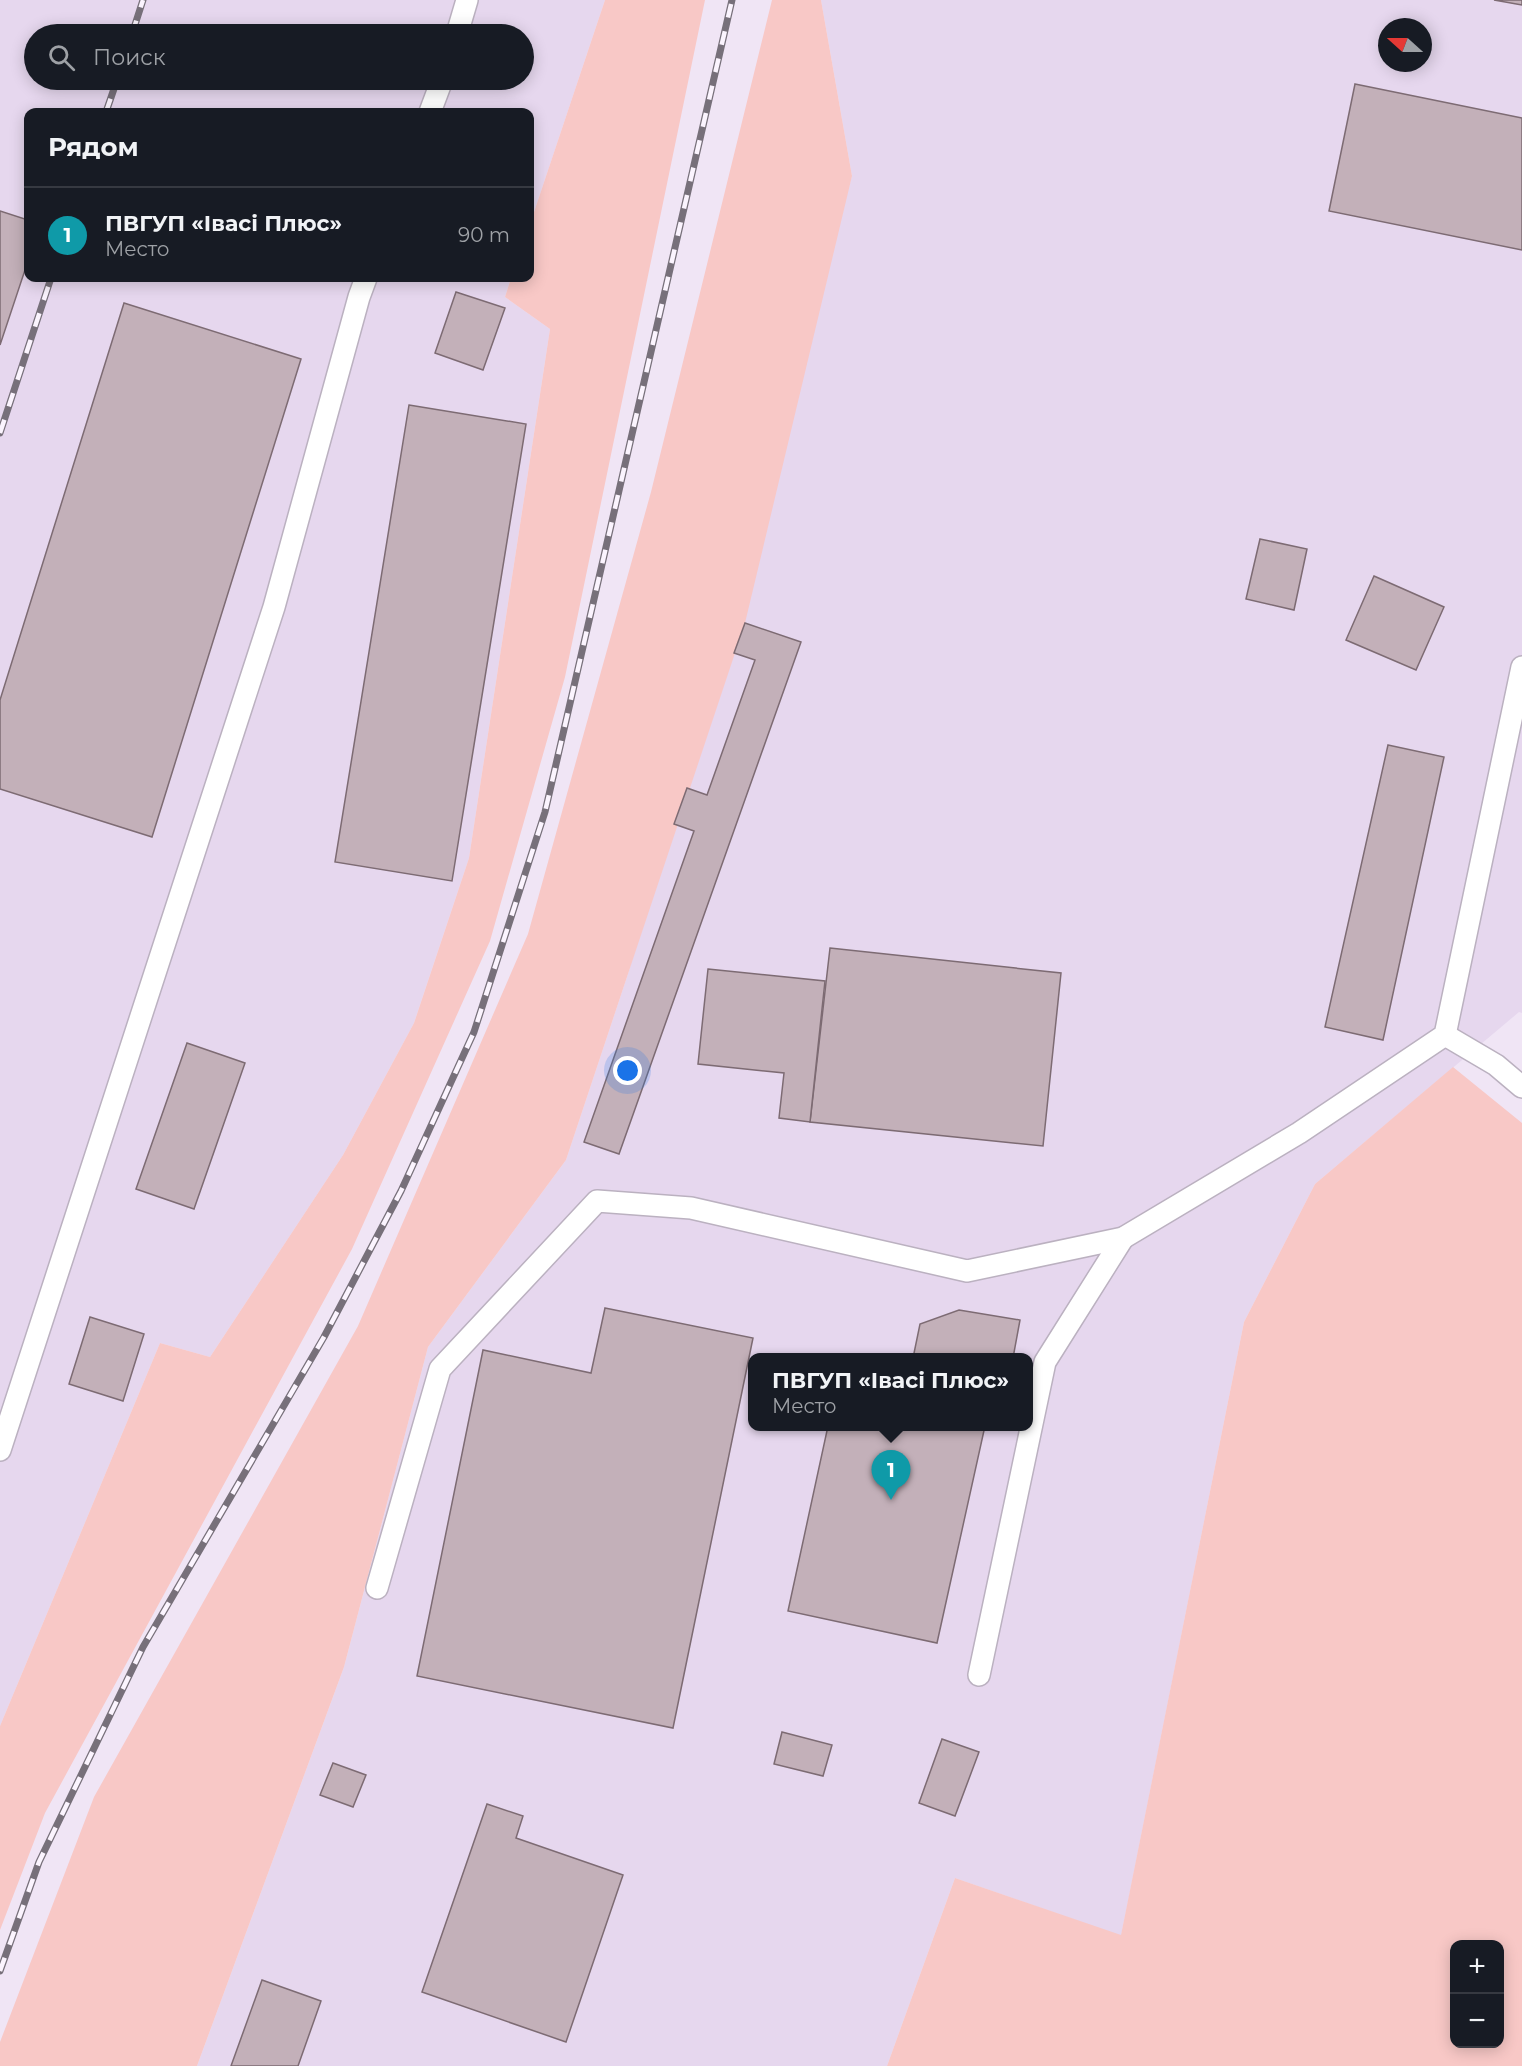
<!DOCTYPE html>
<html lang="ru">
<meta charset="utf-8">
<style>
:root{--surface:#171b24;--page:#20242c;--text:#f1f3f6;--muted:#9ea1a6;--line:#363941;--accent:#7c3aed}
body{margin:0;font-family:Montserrat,sans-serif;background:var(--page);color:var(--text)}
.controls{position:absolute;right:18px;bottom:18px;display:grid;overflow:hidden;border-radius:12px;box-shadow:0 3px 15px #0003}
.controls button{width:54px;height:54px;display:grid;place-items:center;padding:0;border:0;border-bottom:2px solid var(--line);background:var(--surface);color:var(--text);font:30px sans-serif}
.compass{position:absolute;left:1378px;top:18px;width:54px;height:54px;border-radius:50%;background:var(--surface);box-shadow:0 3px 15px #0003;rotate:291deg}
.you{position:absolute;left:628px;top:1071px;width:21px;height:21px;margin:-15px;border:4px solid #fff;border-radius:50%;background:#1a73e8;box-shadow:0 0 0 9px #1a73e833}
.badge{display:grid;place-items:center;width:39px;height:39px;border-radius:50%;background:var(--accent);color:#fff;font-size:20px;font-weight:700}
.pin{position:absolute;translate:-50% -50px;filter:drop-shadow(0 2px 3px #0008)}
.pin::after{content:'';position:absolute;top:32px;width:21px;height:18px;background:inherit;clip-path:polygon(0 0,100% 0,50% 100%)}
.popup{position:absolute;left:748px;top:1353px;width:285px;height:78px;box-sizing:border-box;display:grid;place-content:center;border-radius:12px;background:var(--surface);filter:drop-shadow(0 2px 4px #0005);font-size:20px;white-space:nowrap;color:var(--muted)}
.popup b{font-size:22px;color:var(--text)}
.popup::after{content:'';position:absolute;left:50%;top:100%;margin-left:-12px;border:12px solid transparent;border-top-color:var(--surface)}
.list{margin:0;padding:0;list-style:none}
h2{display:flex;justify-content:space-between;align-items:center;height:78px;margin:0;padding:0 24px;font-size:26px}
h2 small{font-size:20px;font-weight:400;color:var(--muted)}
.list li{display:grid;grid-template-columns:39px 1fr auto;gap:18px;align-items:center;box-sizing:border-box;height:96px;padding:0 24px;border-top:2px solid var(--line)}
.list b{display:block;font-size:22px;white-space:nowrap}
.list p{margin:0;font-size:20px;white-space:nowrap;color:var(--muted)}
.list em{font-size:20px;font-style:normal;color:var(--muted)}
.icon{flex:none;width:33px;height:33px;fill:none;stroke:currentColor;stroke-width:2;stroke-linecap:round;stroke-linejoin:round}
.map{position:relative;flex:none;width:1522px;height:2066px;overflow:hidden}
.search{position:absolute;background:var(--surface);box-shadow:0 3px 15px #0003;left:24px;top:24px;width:510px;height:66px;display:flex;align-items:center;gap:15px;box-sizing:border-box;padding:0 21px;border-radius:33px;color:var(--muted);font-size:22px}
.panel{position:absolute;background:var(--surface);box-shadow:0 3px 15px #0003;left:24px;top:108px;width:510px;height:174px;border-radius:12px}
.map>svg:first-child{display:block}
.built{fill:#e6d7ee;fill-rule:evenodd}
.green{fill:#f8c8c6;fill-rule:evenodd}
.building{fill:#c3b0b9;stroke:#7d6b73;stroke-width:1.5}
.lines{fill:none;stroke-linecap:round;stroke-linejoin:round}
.lane-casing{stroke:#bbb1c0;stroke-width:24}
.lane{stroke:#fff;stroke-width:21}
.rail-casing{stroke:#77707a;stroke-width:7}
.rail{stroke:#fbf4fe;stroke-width:4.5;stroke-dasharray:14;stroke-linecap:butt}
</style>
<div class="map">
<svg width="1522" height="2066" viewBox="0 0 1522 2066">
<rect width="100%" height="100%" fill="#f0e5f5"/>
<g class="built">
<path d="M0,0H605L530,224V112H28V278H511L505,297L550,329L469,858L414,1023L343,1155L210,1357L160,1343L0,1726ZM34,34H524V80H34Z"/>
<path d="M821,0H1522V1013L1519,1012L1315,1184L1244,1322L1121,1936L955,1878L887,2066H197L344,1667L428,1347L566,1160L628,974L852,176ZM1387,27H1423V63H1387ZM753,1358H1029V1426H753Z"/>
</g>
<g class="green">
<polygon points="605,0 705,0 565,677 490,941 352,1249 45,1813 0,1930 0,1726 160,1343 210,1357 343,1155 414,1023 469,858 550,329 505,297 511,278 530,278 530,224"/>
<polygon points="772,0 821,0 852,176 745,623 566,1160 428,1347 344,1667 197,2066 0,2066 0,2042 94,1797 358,1326 528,934 651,492"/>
<path d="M1453,1067L1522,1123V2066H887L955,1878L1121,1935L1244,1322L1315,1184ZM1454,1944H1500V2044H1454Z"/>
</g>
<g class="building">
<polygon points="1494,0 1522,0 1522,5"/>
<polygon points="1355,84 1522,118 1522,250 1329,211"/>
<polygon points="0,211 28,220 28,261 0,345"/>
<polygon points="456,292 505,308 483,370 435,353"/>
<polygon points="124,303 301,359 152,837 0,789 0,700"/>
<polygon points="409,405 526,424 452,881 335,862"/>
<polygon points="1260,539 1307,549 1294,610 1246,599"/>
<polygon points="1374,576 1444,607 1416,670 1346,640"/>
<polygon points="745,623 801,642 619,1154 584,1142 694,831 674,824 687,788 707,795 755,660 734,653"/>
<polygon points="1388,745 1444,757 1383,1040 1325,1027"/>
<polygon points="830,948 1061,973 1043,1146 810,1122"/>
<polygon points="708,969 825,981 810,1122 779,1118 784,1073 698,1064"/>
<polygon points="187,1043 245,1063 194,1209 136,1189"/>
<polygon points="605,1308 753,1338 673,1728 417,1676 483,1350 591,1373"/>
<polygon points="959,1310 1020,1320 1013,1358 913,1358 920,1324"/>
<polygon points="90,1317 144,1334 123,1401 69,1384"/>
<polygon points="828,1426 985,1426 937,1643 788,1611"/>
<polygon points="782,1732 832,1745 823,1776 774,1764"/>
<polygon points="942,1739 979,1752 955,1816 919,1803"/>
<polygon points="333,1763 366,1775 353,1807 320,1795"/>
<polygon points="487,1804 523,1816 516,1838 623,1875 566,2042 422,1992"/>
<polygon points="262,1980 321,2001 298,2066 231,2066"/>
</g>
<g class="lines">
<g class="lane-casing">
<g id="lane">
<polyline points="457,34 467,0"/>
<polyline points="430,112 442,80"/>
<polyline points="1445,1035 1496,1065 1522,1087"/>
<polyline points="0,1450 274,607 359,297 366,278"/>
<polyline points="377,1588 440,1369 597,1201 691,1208 967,1271 1123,1238 1299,1133 1445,1035 1522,667"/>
<polyline points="979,1675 1045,1362 1123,1238"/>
</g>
</g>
<use href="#lane" class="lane"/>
<g class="rail-casing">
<g id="rail">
<polyline points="132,34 143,0"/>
<polyline points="106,112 117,80"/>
<polyline points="0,433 51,278"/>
<polyline points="0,1971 39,1862 143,1647 324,1337 401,1191 474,1032 545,812 732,0"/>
</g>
</g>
<use href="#rail" class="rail"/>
</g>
</svg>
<div class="controls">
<button>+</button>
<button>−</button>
</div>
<svg class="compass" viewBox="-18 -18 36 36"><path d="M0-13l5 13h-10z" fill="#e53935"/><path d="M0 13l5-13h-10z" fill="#9ea1a6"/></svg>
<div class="you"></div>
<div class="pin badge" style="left:891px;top:1500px;background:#0f9aa8">1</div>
<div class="popup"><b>ПВГУП «Івасі Плюс»</b>Место</div>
<div class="search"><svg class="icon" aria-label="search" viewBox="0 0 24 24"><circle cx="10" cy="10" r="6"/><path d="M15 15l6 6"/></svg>Поиск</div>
<section class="panel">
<h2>Рядом<small></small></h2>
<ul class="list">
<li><span class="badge" style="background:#0f9aa8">1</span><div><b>ПВГУП «Івасі Плюс»</b><p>Место</p></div><em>90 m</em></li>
</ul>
</section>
</div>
